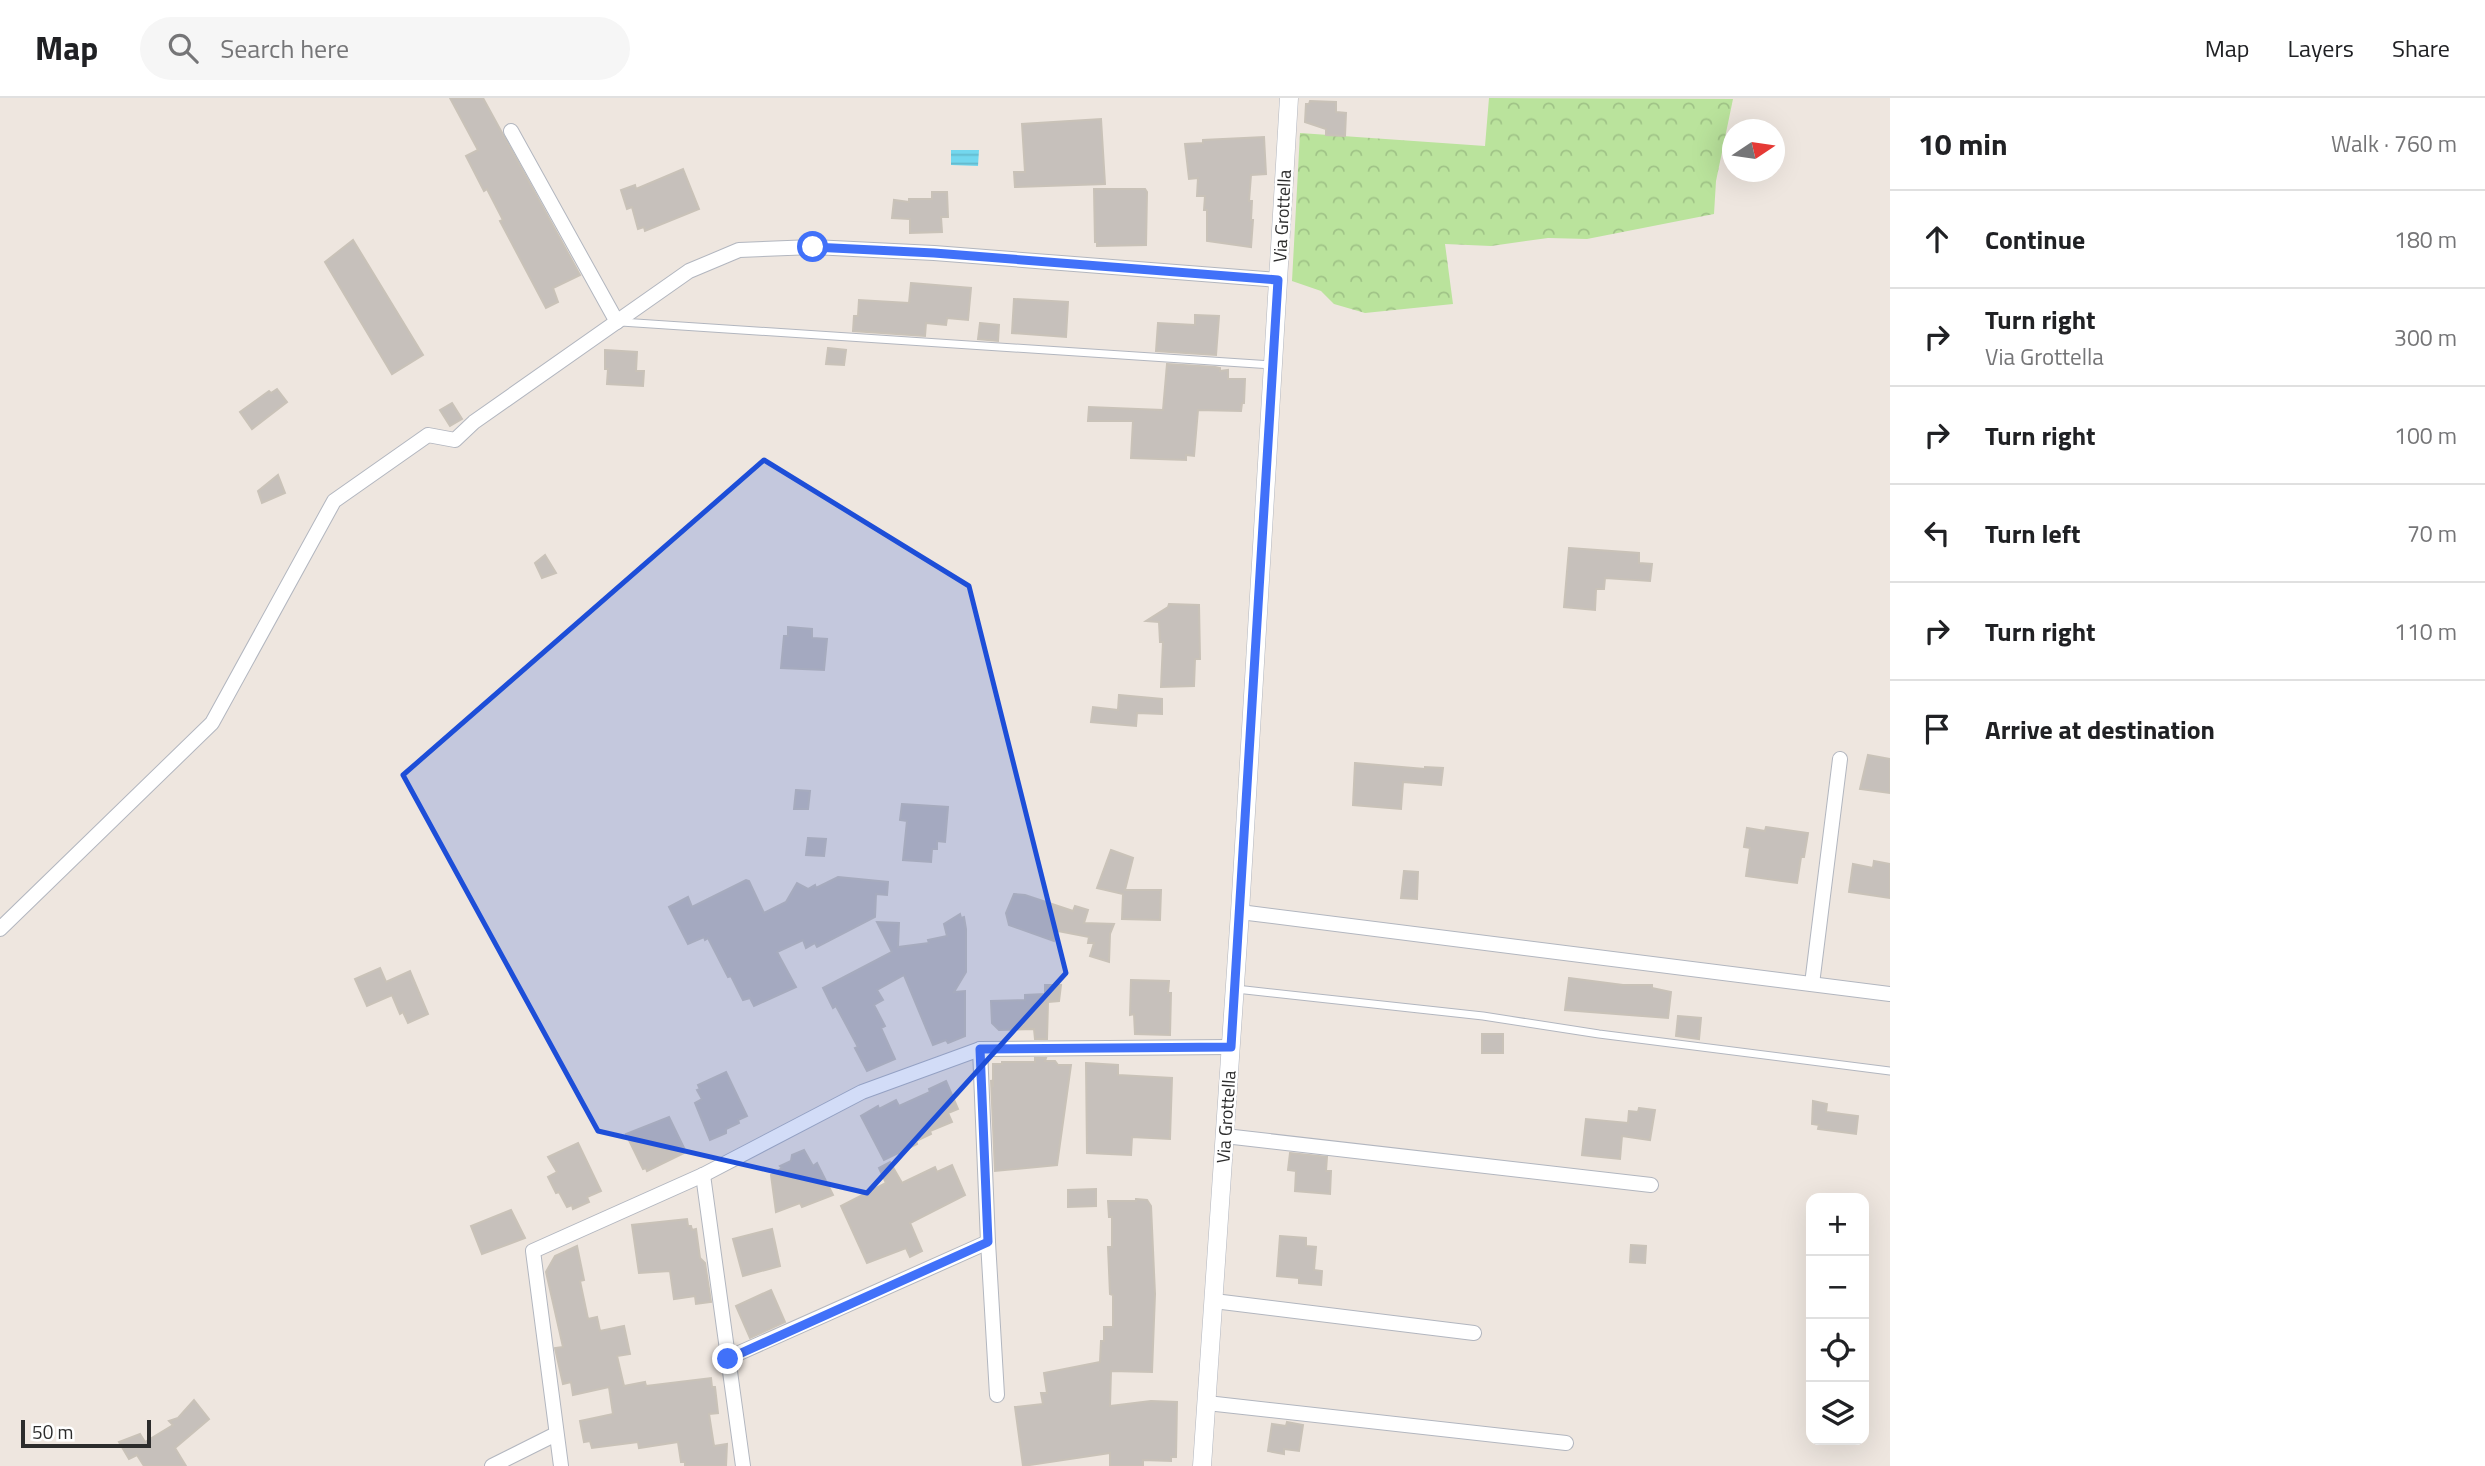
<!DOCTYPE html>
<meta charset="utf-8">
<style>
:root{--surface:#fff;--page:#f6f6f6;--text:#202124;--muted:#757577;--line:#e0e0e0}
body{margin:0;font-family:"Titillium Web",sans-serif;background:var(--page);color:var(--text)}
.controls{position:absolute;right:21px;bottom:21px;display:grid;overflow:hidden;border-radius:14px;box-shadow:0 7px 28px #0002}
.controls button{width:63px;height:63px;display:grid;place-items:center;padding:0;border:0;border-bottom:2px solid var(--line);background:var(--surface);color:var(--text);font:35px sans-serif}
.compass{position:absolute;left:1722px;top:21px;width:63px;height:63px;border-radius:50%;background:var(--surface);box-shadow:0 7px 28px #0002;rotate:77deg}
.scale{position:absolute;left:21px;bottom:18px;width:130px;box-sizing:border-box;padding-left:7px;border:4px solid #2c2c2c;border-top:0;font-size:19px;line-height:24px;white-space:nowrap;color:#2c2c2c;-webkit-text-stroke:5px #fff;paint-order:stroke}
.stop{position:absolute;width:21px;height:21px;margin:-16px;border:5px solid #4171f9;border-radius:50%;background:#fff}
.stop.end{background:#4171f9;border-color:#fff;box-shadow:0 2px 7px #0008}
.list{margin:0;padding:0;list-style:none}
h2{display:flex;justify-content:space-between;align-items:center;height:91px;margin:0;padding:0 28px;font-size:30px}
h2 small{font-size:23px;font-weight:400;color:var(--muted)}
.list li{display:grid;grid-template-columns:46px 1fr auto;gap:21px;align-items:center;box-sizing:border-box;height:98px;padding:0 28px;border-top:2px solid var(--line)}
.list b{display:block;font-size:26px;white-space:nowrap}
.list p{margin:0;font-size:23px;white-space:nowrap;color:var(--muted)}
.list em{font-size:23px;font-style:normal;color:var(--muted)}
.icon{flex:none;width:38px;height:38px;fill:none;stroke:currentColor;stroke-width:2;stroke-linecap:round;stroke-linejoin:round}
.map{position:relative;flex:none;width:1890px;height:1368px;overflow:hidden}
header{display:flex;align-items:center;gap:42px;box-sizing:border-box;height:98px;padding:0 35px;background:var(--surface);border-bottom:2px solid var(--line)}
header strong{font-size:33px}
nav{display:flex;gap:38px;margin-inline-start:auto;font-size:24px}
.search{width:490px;height:63px;background:var(--page);display:flex;align-items:center;gap:18px;box-sizing:border-box;padding:0 24px;border-radius:38px;color:var(--muted);font-size:26px}
main{display:flex}
aside{flex:1;background:var(--surface)}
.map>svg:first-child{display:block}
.forest{fill:url(#forest-crowns)}
.water{fill:url(#water-rules)}
.building{fill:#c6c0bb;stroke:#c9c2b8;stroke-width:2}
.lines{fill:none;stroke-linecap:round;stroke-linejoin:round}
.service-casing{stroke:#b2b6bf;stroke-width:9}
.minor-casing{stroke:#b2b6bf;stroke-width:16}
.tertiary-casing{stroke:#b2b6bf;stroke-width:19}
.service{stroke:#fff;stroke-width:7}
.minor{stroke:#fff;stroke-width:14}
.tertiary{stroke:#fff;stroke-width:18}
.route{stroke:#4171f9;stroke-width:9}
.marked{fill:#1d4ed8;fill-opacity:0.2;stroke:#1d4ed8;stroke-width:5;stroke-linejoin:round}
.labels{text-anchor:middle;dominant-baseline:central;stroke-width:5;stroke-linejoin:round;paint-order:stroke}
.street-label{font-size:18px;fill:#2c2c2c;stroke:#fff}
</style>
<header>
<strong>Map</strong>
<div class="search"><svg class="icon" aria-label="search" viewBox="0 0 24 24"><circle cx="10" cy="10" r="6"/><path d="M15 15l6 6"/></svg>Search here</div>
<nav><a>Map</a><a>Layers</a><a>Share</a></nav>
</header>
<main>
<div class="map">
<svg width="1890" height="1368" viewBox="0 0 1890 1368">
<defs>
<pattern id="forest-crowns" width="20" height="18" patternUnits="userSpaceOnUse" patternTransform="scale(1.75)"><rect width="20" height="18" fill="#bae39c"/><path d="M2 6a3 3 0 1 1 6 0M12 15a3 3 0 1 1 6 0" fill="none" stroke="#a0c387"/></pattern>
<pattern id="water-rules" width="6" height="5" patternUnits="userSpaceOnUse" patternTransform="scale(1.75)"><rect width="6" height="5" fill="#73d7ee"/><path d="M0 2.5h6" fill="none" stroke="#64b9cc"/></pattern>
</defs>
<rect width="100%" height="100%" fill="#eee6df"/>
<polygon class="forest" points="1489,0 1733,1 1716,83 1714,116 1587,141 1548,140 1491,148 1445,146 1453,206 1365,215 1334,206 1321,193 1292,183 1300,35 1485,48"/>
<polygon class="water" points="951,52 979,52 978,68 951,67"/>
<g class="building">
<polygon points="450,0 483,0 580,177 553,190 558,204 546,210 500,123 503,122 487,91 484,93 466,58 478,52"/>
<polygon points="1310,3 1336,4 1336,14 1346,15 1345,38 1326,37 1326,31 1305,24 1306,6 1309,6"/>
<polygon points="1101,21 1105,86 1015,89 1014,74 1025,74 1022,26"/>
<polygon points="1264,39 1266,76 1251,77 1249,103 1252,103 1251,122 1253,122 1251,149 1207,143 1207,112 1204,112 1205,98 1197,98 1198,80 1189,81 1185,46 1203,45 1203,42"/>
<polygon points="683,71 699,111 645,133 644,129 638,131 632,109 627,111 621,92 635,87 636,91"/>
<polygon points="1094,91 1145,91 1147,94 1146,147 1097,148 1097,144 1095,144"/>
<polygon points="932,94 947,94 948,119 941,119 942,134 910,135 910,121 892,120 894,102 909,104 909,101 932,101"/>
<polygon points="353,142 423,257 392,276 325,164"/>
<polygon points="911,185 971,190 968,222 947,220 946,227 926,225 925,238 853,233 854,218 858,218 859,202 909,205"/>
<polygon points="1014,201 1068,204 1066,239 1012,235"/>
<polygon points="1195,217 1219,218 1216,257 1156,253 1158,225 1195,227"/>
<polygon points="980,225 999,227 998,243 978,241"/>
<polygon points="828,250 846,252 844,267 826,266"/>
<polygon points="605,252 637,254 636,273 644,273 643,288 607,286 608,271 605,271"/>
<polygon points="1167,266 1215,269 1220,270 1220,273 1228,272 1228,281 1245,281 1244,305 1242,305 1241,313 1198,312 1194,358 1186,357 1186,362 1131,360 1133,323 1088,323 1089,309 1163,312"/>
<polygon points="277,291 287,304 252,331 240,314 269,293 271,295"/>
<polygon points="452,305 462,321 450,328 440,312"/>
<polygon points="278,377 285,395 262,405 258,393"/>
<polygon points="1569,450 1639,455 1639,465 1652,466 1650,483 1605,480 1604,491 1596,491 1595,512 1564,509"/>
<polygon points="545,457 556,475 542,480 535,465"/>
<polygon points="1169,506 1199,507 1200,561 1195,561 1194,588 1161,589 1163,544 1160,544 1159,524 1146,523 1168,509"/>
<polygon points="788,529 812,531 812,540 827,541 824,572 781,570 784,538 788,538"/>
<polygon points="1119,597 1162,601 1162,616 1137,615 1136,628 1091,624 1093,609 1118,612"/>
<polygon points="1868,657 1890,661 1890,695 1860,691"/>
<polygon points="1355,665 1425,671 1425,669 1443,670 1441,687 1403,684 1401,711 1353,707"/>
<polygon points="796,692 810,693 808,711 794,711"/>
<polygon points="902,706 948,709 945,744 937,743 937,751 932,751 931,764 903,762 907,723 900,722"/>
<polygon points="1766,729 1808,735 1804,759 1801,759 1797,785 1746,778 1750,750 1744,749 1747,730 1765,733"/>
<polygon points="808,740 826,741 824,758 806,757"/>
<polygon points="1111,752 1133,760 1125,792 1161,792 1160,822 1122,821 1123,796 1097,790"/>
<polygon points="1874,763 1890,766 1890,800 1849,794 1853,766 1873,770"/>
<polygon points="1404,773 1418,774 1417,801 1401,800"/>
<polygon points="838,779 888,784 887,797 876,796 875,819 817,849 815,845 806,850 803,842 777,854 796,889 754,908 750,900 743,902 731,878 728,879 708,840 705,842 704,839 688,846 669,809 688,799 692,809 746,782 749,783 764,815 786,804 797,785 808,791 815,787 816,790"/>
<polygon points="1014,796 1025,797 1073,813 1075,808 1088,812 1084,825 1114,826 1110,836 1109,864 1090,858 1094,845 1088,845 1089,839 1058,833 1054,843 1009,827 1006,815"/>
<polygon points="960,816 961,820 964,819 966,831 966,874 954,894 965,893 965,938 948,945 946,942 933,947 904,877 877,892 883,902 874,907 885,928 881,930 895,961 867,973 855,950 858,949 836,908 833,910 823,890 892,854 877,824 899,825 898,849 929,845 928,842 947,838 944,826"/>
<polygon points="380,870 386,884 410,873 428,916 408,925 403,914 400,916 392,897 367,908 355,881"/>
<polygon points="1569,880 1623,887 1652,887 1652,890 1671,894 1668,920 1565,912"/>
<polygon points="1131,882 1169,883 1168,895 1171,895 1170,937 1135,936 1134,916 1130,917"/>
<polygon points="1045,887 1061,887 1059,903 1048,904 1047,941 1035,941 1034,931 999,932 992,925 991,903 1025,902 1025,897 1045,896"/>
<polygon points="1678,918 1701,920 1699,941 1676,938"/>
<rect x="1482" y="936" width="21" height="19"/>
<polygon points="1035,960 1046,960 1045,963 1055,963 1058,967 1071,967 1057,1067 995,1073 991,982 993,989 993,966 1002,966 1002,964 1035,964"/>
<polygon points="1086,965 1118,967 1118,977 1172,980 1170,1041 1132,1039 1131,1057 1087,1055"/>
<polygon points="726,974 747,1018 738,1022 739,1025 726,1031 726,1035 710,1042 695,1005 702,1001 697,992 700,991 698,987"/>
<polygon points="946,983 958,1011 948,1015 952,1024 930,1033 931,1036 916,1043 917,1046 884,1062 861,1018 878,1008 879,1011 896,1002 899,1008 930,994 929,991"/>
<polygon points="1813,1003 1827,1006 1826,1014 1858,1018 1856,1036 1818,1031 1819,1027 1812,1026"/>
<polygon points="1639,1010 1655,1012 1650,1042 1622,1038 1620,1061 1582,1057 1586,1021 1628,1025 1629,1013 1638,1014"/>
<polygon points="669,1019 686,1054 647,1073 646,1070 643,1071 626,1036"/>
<polygon points="578,1045 601,1093 587,1099 589,1104 573,1111 572,1107 567,1109 559,1094 556,1095 548,1079 557,1074 548,1059"/>
<polygon points="804,1052 813,1068 817,1065 833,1097 802,1109 800,1105 776,1114 771,1077 782,1070 780,1068 791,1063 792,1057"/>
<polygon points="1290,1055 1327,1059 1326,1073 1331,1073 1330,1096 1295,1093 1296,1073 1288,1072"/>
<polygon points="890,1064 902,1085 935,1069 937,1074 952,1067 965,1097 910,1125 922,1153 910,1159 906,1150 867,1165 841,1108 886,1085 879,1070"/>
<polygon points="1096,1091 1096,1108 1068,1109 1068,1092"/>
<polygon points="1136,1101 1147,1102 1151,1108 1155,1196 1152,1274 1111,1273 1110,1308 1151,1303 1177,1304 1176,1359 1171,1359 1171,1363 1143,1362 1143,1368 1110,1368 1110,1355 1023,1368 1015,1309 1043,1306 1041,1295 1047,1295 1044,1275 1100,1264 1101,1243 1104,1243 1104,1229 1113,1229 1113,1197 1110,1196 1108,1149 1112,1149 1112,1119 1109,1119 1108,1103 1136,1103"/>
<polygon points="511,1112 525,1140 482,1156 471,1128"/>
<polygon points="687,1121 688,1128 691,1128 692,1132 696,1131 700,1160 705,1165 711,1204 696,1206 695,1198 674,1201 670,1173 639,1175 632,1127"/>
<polygon points="772,1131 780,1168 743,1178 733,1141"/>
<polygon points="1280,1138 1306,1140 1306,1148 1316,1149 1314,1172 1322,1173 1321,1187 1299,1185 1299,1180 1277,1178"/>
<polygon points="1631,1147 1646,1148 1645,1165 1630,1164"/>
<polygon points="577,1148 584,1182 580,1183 588,1221 597,1219 600,1233 624,1228 630,1256 617,1258 624,1288 645,1284 646,1288 711,1280 712,1289 715,1289 718,1315 709,1316 714,1348 727,1346 726,1368 685,1368 685,1364 681,1364 678,1344 639,1350 638,1344 592,1350 590,1343 584,1344 580,1323 613,1316 609,1289 573,1297 571,1284 563,1286 555,1250 563,1249 546,1174 555,1158"/>
<polygon points="771,1192 785,1224 750,1240 736,1208"/>
<polygon points="194,1302 209,1321 175,1350 186,1368 144,1368 137,1357 129,1361 119,1344 140,1336 145,1344 173,1327 169,1323 178,1320"/>
<polygon points="1287,1324 1303,1327 1299,1353 1284,1351 1284,1356 1268,1353 1272,1326 1286,1328"/>
</g>
<g class="lines">
<g class="service-casing">
<g id="service">
<polyline points="621,224 1272,267"/>
<polyline points="1236,891 1483,918 1599,936 1890,973"/>
</g>
</g>
<g class="minor-casing">
<g id="minor">
<polyline points="511,33 617,224"/>
<polyline points="1240,814 1890,896"/>
<polyline points="0,831 212,625 334,403 428,337 455,342 474,324 689,173 739,152 813,149 934,155 1278,182"/>
<polyline points="1812,886 1840,661"/>
<polyline points="980,951 988,1144 997,1297"/>
<polyline points="1225,1038 1651,1087"/>
<polyline points="703,1077 743,1368"/>
<polyline points="1214,1203 1474,1235"/>
<polyline points="728,1260 988,1144"/>
<polyline points="1207,1305 1566,1345"/>
<polyline points="492,1368 556,1336"/>
<polyline points="561,1368 533,1153 703,1077 862,994 980,951 1231,949"/>
</g>
</g>
<g class="tertiary-casing">
<polyline id="tertiary" points="1202,1368 1240,814 1289,0"/>
</g>
<use href="#service" class="service"/>
<use href="#minor" class="minor"/>
<use href="#tertiary" class="tertiary"/>
</g>
<g class="lines">
<polyline class="route" points="728,1261 988,1144 980,951 1231,949 1278,182 934,155 813,149"/>
</g>
<path class="marked" d="M764,362L969,488L1066,875L867,1095L598,1033L403,677Z"/>
<g class="labels">
<g class="street-label">
<text transform="translate(1282 118) rotate(-87)">Via Grottella</text>
<text transform="translate(1226 1019) rotate(-86)">Via Grottella</text>
</g>
</g>
</svg>
<div class="controls">
<button>+</button>
<button>−</button>
<button><svg class="icon" aria-label="locate" viewBox="0 0 24 24"><circle cx="12" cy="12" r="6"/><path d="M12 2v4M12 18v4M2 12h4M18 12h4"/></svg></button>
<button><svg class="icon" aria-label="layers" viewBox="0 0 24 24"><path d="M12 4l9 5-9 5-9-5zM3 14l9 5 9-5"/></svg></button>
</div>
<svg class="compass" viewBox="-18 -18 36 36"><path d="M0-13l5 13h-10z" fill="#e53935"/><path d="M0 13l5-13h-10z" fill="#757577"/></svg>
<div class="scale">50 m</div>
<div class="stop" style="left:813px;top:149px"></div>
<div class="stop end" style="left:728px;top:1261px"></div>
</div>
<aside>
<h2>10 min<small>Walk · 760 m</small></h2>
<ul class="list">
<li><svg class="icon" aria-label="ahead" viewBox="0 0 24 24"><path d="M12 20V5M6 11l6-6 6 6"/></svg><div><b>Continue</b></div><em>180 m</em></li>
<li><svg class="icon" aria-label="right" viewBox="0 0 24 24"><path d="M7 20v-9h11M14 6l5 5-5 5"/></svg><div><b>Turn right</b><p>Via Grottella</p></div><em>300 m</em></li>
<li><svg class="icon" aria-label="right" viewBox="0 0 24 24"><path d="M7 20v-9h11M14 6l5 5-5 5"/></svg><div><b>Turn right</b></div><em>100 m</em></li>
<li><svg class="icon" aria-label="left" viewBox="0 0 24 24"><path d="M17 20v-9H6M10 6l-5 5 5 5"/></svg><div><b>Turn left</b></div><em>70 m</em></li>
<li><svg class="icon" aria-label="right" viewBox="0 0 24 24"><path d="M7 20v-9h11M14 6l5 5-5 5"/></svg><div><b>Turn right</b></div><em>110 m</em></li>
<li><svg class="icon" aria-label="arrive" viewBox="0 0 24 24"><path d="M6 21V4h12l-3 4 3 4H6"/></svg><div><b>Arrive at destination</b></div></li>
</ul>
</aside>
</main>
